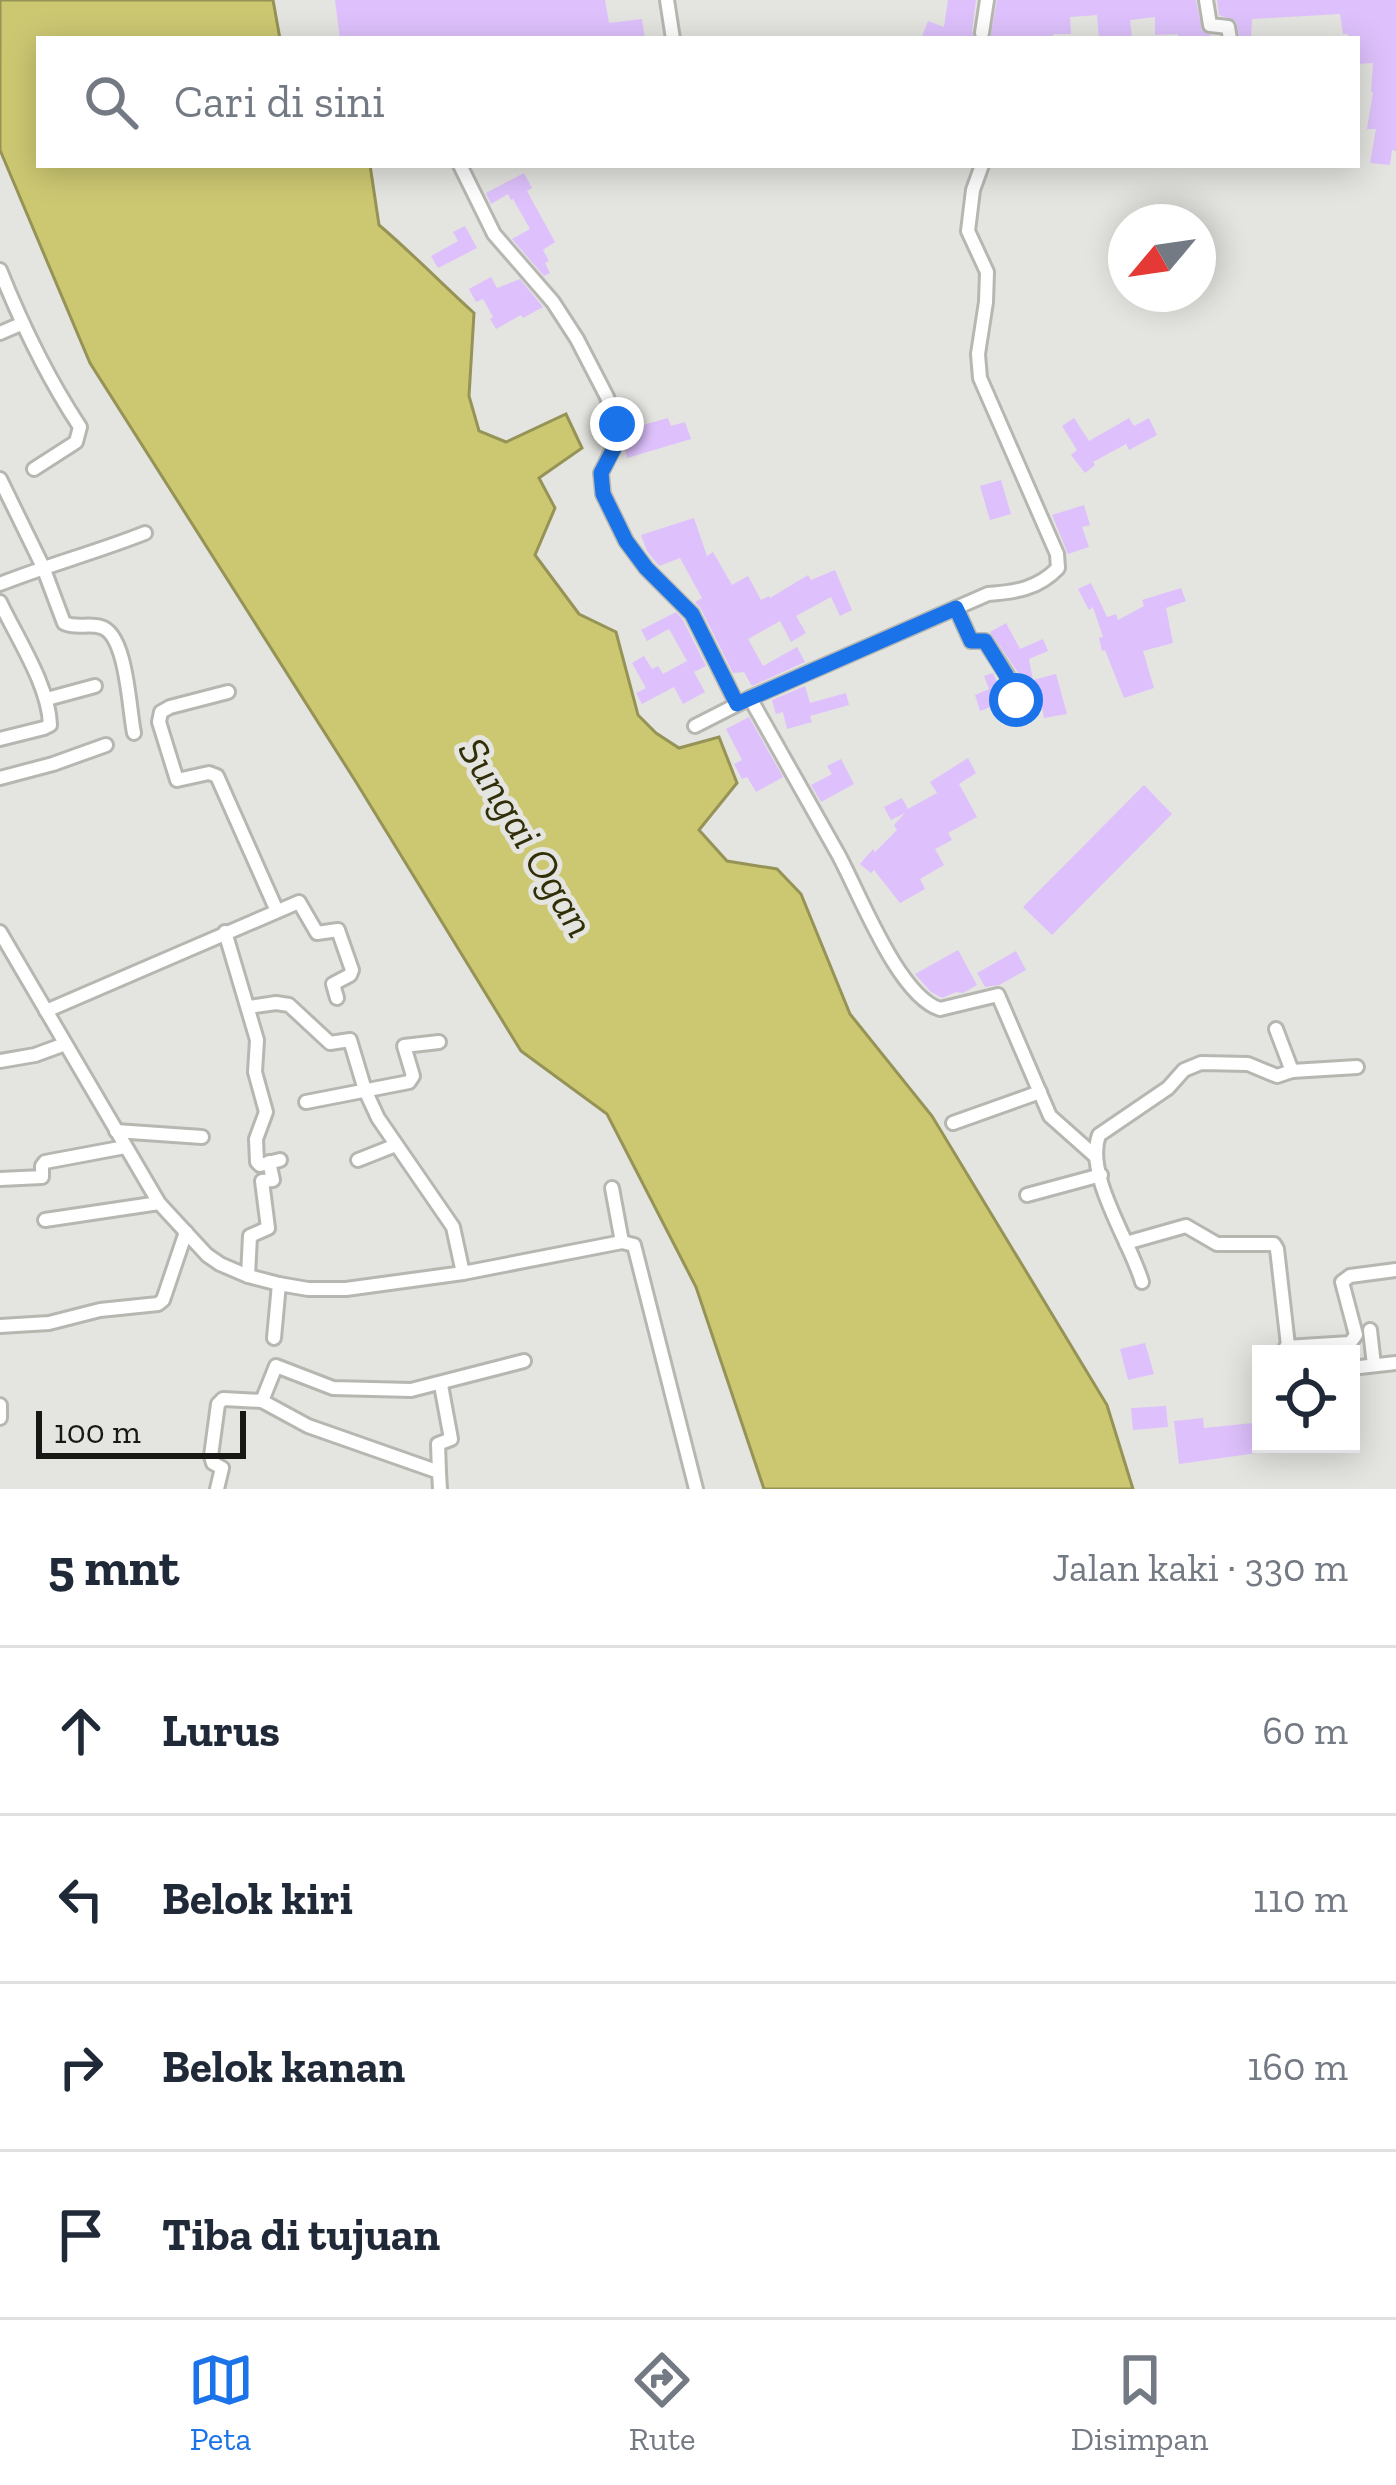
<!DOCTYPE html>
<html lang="id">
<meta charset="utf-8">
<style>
:root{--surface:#fff;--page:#f6f6f7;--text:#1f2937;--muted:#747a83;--line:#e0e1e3;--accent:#1a73e8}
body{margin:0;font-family:"Zilla Slab",serif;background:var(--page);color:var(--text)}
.controls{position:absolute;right:36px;bottom:36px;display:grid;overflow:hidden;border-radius:0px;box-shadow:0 6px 30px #0003}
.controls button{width:108px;height:108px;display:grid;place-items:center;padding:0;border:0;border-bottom:3px solid var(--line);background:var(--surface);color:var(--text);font:60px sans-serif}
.compass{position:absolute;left:1108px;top:204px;width:108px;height:108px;border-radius:50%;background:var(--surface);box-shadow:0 6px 30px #0003;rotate:241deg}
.scale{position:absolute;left:36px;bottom:30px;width:210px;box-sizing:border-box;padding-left:12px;border:6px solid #171715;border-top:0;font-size:33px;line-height:42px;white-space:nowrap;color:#171715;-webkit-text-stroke:9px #e4e4e0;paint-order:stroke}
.stop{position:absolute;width:36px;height:36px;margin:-27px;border:9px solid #1a73e8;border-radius:50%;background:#fff}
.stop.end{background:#1a73e8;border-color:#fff;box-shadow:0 3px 12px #0008}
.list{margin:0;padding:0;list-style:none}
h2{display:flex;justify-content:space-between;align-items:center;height:156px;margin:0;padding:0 48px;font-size:51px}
h2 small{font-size:39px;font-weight:400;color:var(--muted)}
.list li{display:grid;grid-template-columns:78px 1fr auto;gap:36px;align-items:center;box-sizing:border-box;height:168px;padding:0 48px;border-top:3px solid var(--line)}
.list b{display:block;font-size:45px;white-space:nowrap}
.list em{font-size:39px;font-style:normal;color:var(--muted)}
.icon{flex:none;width:66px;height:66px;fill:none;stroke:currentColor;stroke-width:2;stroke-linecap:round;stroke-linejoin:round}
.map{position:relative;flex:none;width:1396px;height:1489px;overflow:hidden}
.search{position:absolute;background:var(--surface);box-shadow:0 6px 30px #0003;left:36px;right:36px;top:36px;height:132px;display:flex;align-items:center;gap:30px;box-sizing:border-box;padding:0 42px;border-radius:0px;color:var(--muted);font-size:45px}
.sheet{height:828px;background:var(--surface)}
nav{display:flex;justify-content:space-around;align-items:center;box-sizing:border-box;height:168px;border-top:3px solid var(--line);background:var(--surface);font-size:33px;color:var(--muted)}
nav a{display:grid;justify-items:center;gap:6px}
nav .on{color:var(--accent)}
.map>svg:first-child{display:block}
.water{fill:#ccc872;stroke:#969356;stroke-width:3}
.building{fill:#dec1fc}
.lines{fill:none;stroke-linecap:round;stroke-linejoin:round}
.street-casing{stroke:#b7b7b2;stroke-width:18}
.street{stroke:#fff;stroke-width:12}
.route{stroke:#1a73e8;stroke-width:15}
.labels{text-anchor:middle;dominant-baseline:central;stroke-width:10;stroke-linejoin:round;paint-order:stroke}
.water-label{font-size:42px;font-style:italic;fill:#312f08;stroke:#e4e4e0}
</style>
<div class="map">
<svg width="1396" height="1489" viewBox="0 0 1396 1489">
<rect width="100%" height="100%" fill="#e4e4e0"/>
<path class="water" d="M0,0H273L280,39H39V165H370L379,225C412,253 442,284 474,313L469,396L479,431L506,442L566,414L582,448L539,478L555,508L535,555L579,614L616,632L638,715L656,733L679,748L719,737L737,783L699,830L727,861L777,869L801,894L850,1014L932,1116L1107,1405L1133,1489H764L696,1287L607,1114L521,1051L356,782L90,363L0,150Z"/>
<g class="building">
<polygon points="335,0 605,0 609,23 642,19 645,39 340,39"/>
<polygon points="948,0 976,0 972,31 974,39 921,39 928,21 944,27"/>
<polygon points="997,0 1196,0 1202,31 1219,39 1178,39 1178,34 1155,35 1155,17 1130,20 1132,37 1099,39 1097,15 1070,17 1071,34 1053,34 1053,39 990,39"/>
<polygon points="1217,0 1396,0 1396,151 1392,150 1390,165 1370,163 1376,129 1367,129 1373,92 1371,92 1373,63 1357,64 1357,39 1349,39 1348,34 1343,34 1340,14 1252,19 1251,38 1240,39 1236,21 1219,15"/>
<polygon points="524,173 532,188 527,191 555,242 543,250 549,261 545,263 550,273 544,276 512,239 530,229 513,199 511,200 508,194 491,204 486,193"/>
<polygon points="465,226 477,248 438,268 431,256 458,241 453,232"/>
<polygon points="491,277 497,288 520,279 543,307 523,318 521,315 496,329 490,319 493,317 483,299 476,302 469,289"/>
<polygon points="668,418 671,426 685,422 691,439 627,458 625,449 630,437 629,429"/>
<polygon points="1074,418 1089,441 1129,418 1134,426 1149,418 1157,435 1129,450 1126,444 1093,462 1095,465 1085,473 1071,455 1077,450 1062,426"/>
<polygon points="1001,480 1011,514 990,520 980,486"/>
<polygon points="1084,505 1090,525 1082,527 1089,547 1068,554 1052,515"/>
<polygon points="694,518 707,556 713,552 732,585 748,576 761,600 769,596 770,598 808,575 811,580 835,570 852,610 840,616 831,597 796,616 806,633 791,642 780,621 748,639 763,666 797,647 805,662 752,686 744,672 733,673 701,609 695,602 702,598 680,558 659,566 647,551 641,535"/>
<polygon points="1091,583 1107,617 1116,614 1118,620 1144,606 1142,600 1181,588 1186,601 1166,608 1173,643 1143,651 1154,688 1124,698 1105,650 1102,651 1099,638 1103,637 1093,607 1089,610 1078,589"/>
<polygon points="676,612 683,620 706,666 694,672 705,692 683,704 674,687 642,704 636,693 646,688 632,663 644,656 652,669 658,666 663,674 687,661 669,629 647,641 641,630"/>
<polygon points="1006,623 1020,649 1043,639 1048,651 1029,659 1033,680 1056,674 1067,714 1044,718 1042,707 1021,710 1025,698 1017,671 990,632"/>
<polygon points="993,673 1006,704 1011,710 998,716 993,706 980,711 975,695 989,689 984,676"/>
<polygon points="805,686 810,703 846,693 849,705 810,716 812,722 787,729 783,712 776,714 772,700"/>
<polygon points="749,717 783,777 756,792 747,777 742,779 734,764 742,760 726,729"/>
<polygon points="968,758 976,773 959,784 977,817 948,833 952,840 935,849 944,865 920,879 925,889 900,903 874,870 871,873 860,864 873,849 875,852 897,830 894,825 905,813 891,820 884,807 902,798 908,809 937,793 930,782"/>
<polygon points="841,759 854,784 821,802 811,785 832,774 827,766"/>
<polygon points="1144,785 1172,814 1052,935 1023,907"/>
<polygon points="958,950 977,985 963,993 956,992 942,998 931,992 915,974"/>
<polygon points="1016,951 1026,970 999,985 985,987 977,973"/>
<polygon points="1145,1343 1154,1374 1128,1380 1120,1349"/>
<polygon points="1166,1406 1168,1427 1133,1430 1131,1408"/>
<polygon points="1203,1418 1204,1428 1253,1423 1257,1453 1179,1464 1174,1421"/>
</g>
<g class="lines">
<g class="street-casing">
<g id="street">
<polyline points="667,0 673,39"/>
<polyline points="1206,0 1210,25 1228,27 1230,39"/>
<polyline points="982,33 987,0"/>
<polyline points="460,165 494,234 553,302 577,339 607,397 620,435 601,473 603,494 626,541 646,568 692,614 737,704"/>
<path d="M0,270C22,325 47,377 80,427L76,442L34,469"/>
<polyline points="0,333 21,324"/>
<path d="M0,479L43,567L64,623C77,629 88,623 101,627C127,634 129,710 134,733"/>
<path d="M0,584C48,565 97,552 145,533"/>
<path d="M0,602C17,638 49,686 50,725L44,728L0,739"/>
<polyline points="956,608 971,641 985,641 1007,675 1015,700"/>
<polyline points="228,692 170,707 161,712 159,722 177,780 209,773 217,776 277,911"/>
<path d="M750,698C779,750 809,802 838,854C859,892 898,996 940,1009L998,995L1050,1116L1095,1156"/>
<polyline points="47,699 95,686"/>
<path d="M695,726L750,698L988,594C1015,592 1038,589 1058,568L1057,554L980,378L978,354L986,302L987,272L968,231L973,190L982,165"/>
<polyline points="0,778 53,764 106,745"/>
<polyline points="0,932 159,1203 207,1255 220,1264 248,1276 279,1284 308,1289 346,1289 463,1273 622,1242 634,1245 696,1489"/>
<polyline points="225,932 257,1040 255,1072 266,1112 256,1139 257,1162 260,1165 280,1160"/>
<polyline points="249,1007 276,1003 289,1005 330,1043 350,1040 365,1090 378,1118 453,1227 463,1273"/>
<polyline points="46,1011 299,902 317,933 338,930 352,970 350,975 333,984 337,998"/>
<polyline points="1276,1029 1292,1071"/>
<polyline points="0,1061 35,1055 65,1044"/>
<polyline points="306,1102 409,1082 413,1076 404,1046 439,1042"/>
<polyline points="953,1123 1040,1092"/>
<polyline points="116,1131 202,1137"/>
<polyline points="358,1160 396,1145"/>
<polyline points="0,1179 42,1177 42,1166 45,1162 125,1147"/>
<polyline points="612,1188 622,1242"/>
<polyline points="1027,1195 1101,1175"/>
<polyline points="45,1220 159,1203"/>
<polyline points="1126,1243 1186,1226 1217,1244 1274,1244 1277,1249 1289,1354"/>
<polyline points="248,1276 250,1236 268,1228 262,1181 273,1180 269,1162"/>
<path d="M1142,1282C1131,1243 1084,1175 1099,1135L1168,1088L1184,1070L1201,1063L1248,1064L1277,1076L1292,1071L1357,1067"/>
<polyline points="0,1326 49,1323 100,1310 158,1304 163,1300 186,1232"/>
<polyline points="1370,1330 1374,1365"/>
<polyline points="274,1338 279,1284"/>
<polyline points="1286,1347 1350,1343 1356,1335 1342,1282 1350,1276 1396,1270"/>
<polyline points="1351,1368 1396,1363"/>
<polyline points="262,1401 308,1426 439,1472 440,1489"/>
<polyline points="0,1405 0,1418"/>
<polyline points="439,1472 438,1444 451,1439 441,1385"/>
<polyline points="217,1489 222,1468 213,1463 211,1456 218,1404 223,1399 262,1401 276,1366 333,1388 411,1390 524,1361"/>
</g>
</g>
<use href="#street" class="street"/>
</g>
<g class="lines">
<polyline class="route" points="617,424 620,437 601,473 603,494 626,541 646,568 692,614 737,704 956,608 971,641 985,641 1006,675 1016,700"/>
</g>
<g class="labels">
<g class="water-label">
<text transform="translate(527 837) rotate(59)">Sungai Ogan</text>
</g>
</g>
</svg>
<div class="controls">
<button><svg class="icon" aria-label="locate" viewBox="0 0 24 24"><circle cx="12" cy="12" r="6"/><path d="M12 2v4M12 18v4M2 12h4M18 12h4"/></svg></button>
</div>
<svg class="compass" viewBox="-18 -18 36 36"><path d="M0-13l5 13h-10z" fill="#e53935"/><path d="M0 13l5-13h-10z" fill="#747a83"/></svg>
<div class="scale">100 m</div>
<div class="stop" style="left:1016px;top:700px"></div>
<div class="stop end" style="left:617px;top:424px"></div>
<div class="search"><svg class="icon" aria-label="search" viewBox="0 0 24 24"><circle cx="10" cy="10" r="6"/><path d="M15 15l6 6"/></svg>Cari di sini</div>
</div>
<section class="sheet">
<h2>5 mnt<small>Jalan kaki · 330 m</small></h2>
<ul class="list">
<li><svg class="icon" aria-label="ahead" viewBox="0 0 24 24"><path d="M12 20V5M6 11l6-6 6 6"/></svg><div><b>Lurus</b></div><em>60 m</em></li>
<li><svg class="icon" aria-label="left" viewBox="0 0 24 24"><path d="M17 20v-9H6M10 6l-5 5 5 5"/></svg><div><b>Belok kiri</b></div><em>110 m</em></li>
<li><svg class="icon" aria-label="right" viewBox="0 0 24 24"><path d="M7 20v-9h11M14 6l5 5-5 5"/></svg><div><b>Belok kanan</b></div><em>160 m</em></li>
<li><svg class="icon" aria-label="arrive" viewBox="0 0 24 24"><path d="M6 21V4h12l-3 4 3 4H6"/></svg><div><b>Tiba di tujuan</b></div></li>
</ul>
</section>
<nav>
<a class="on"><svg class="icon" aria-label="map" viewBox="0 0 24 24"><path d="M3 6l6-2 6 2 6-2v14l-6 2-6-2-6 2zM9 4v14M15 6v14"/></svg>Peta</a>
<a><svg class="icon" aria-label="directions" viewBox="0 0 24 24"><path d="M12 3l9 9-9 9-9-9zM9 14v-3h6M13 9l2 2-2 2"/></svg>Rute</a>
<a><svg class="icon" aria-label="saved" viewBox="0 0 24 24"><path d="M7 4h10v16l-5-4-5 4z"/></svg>Disimpan</a>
</nav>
